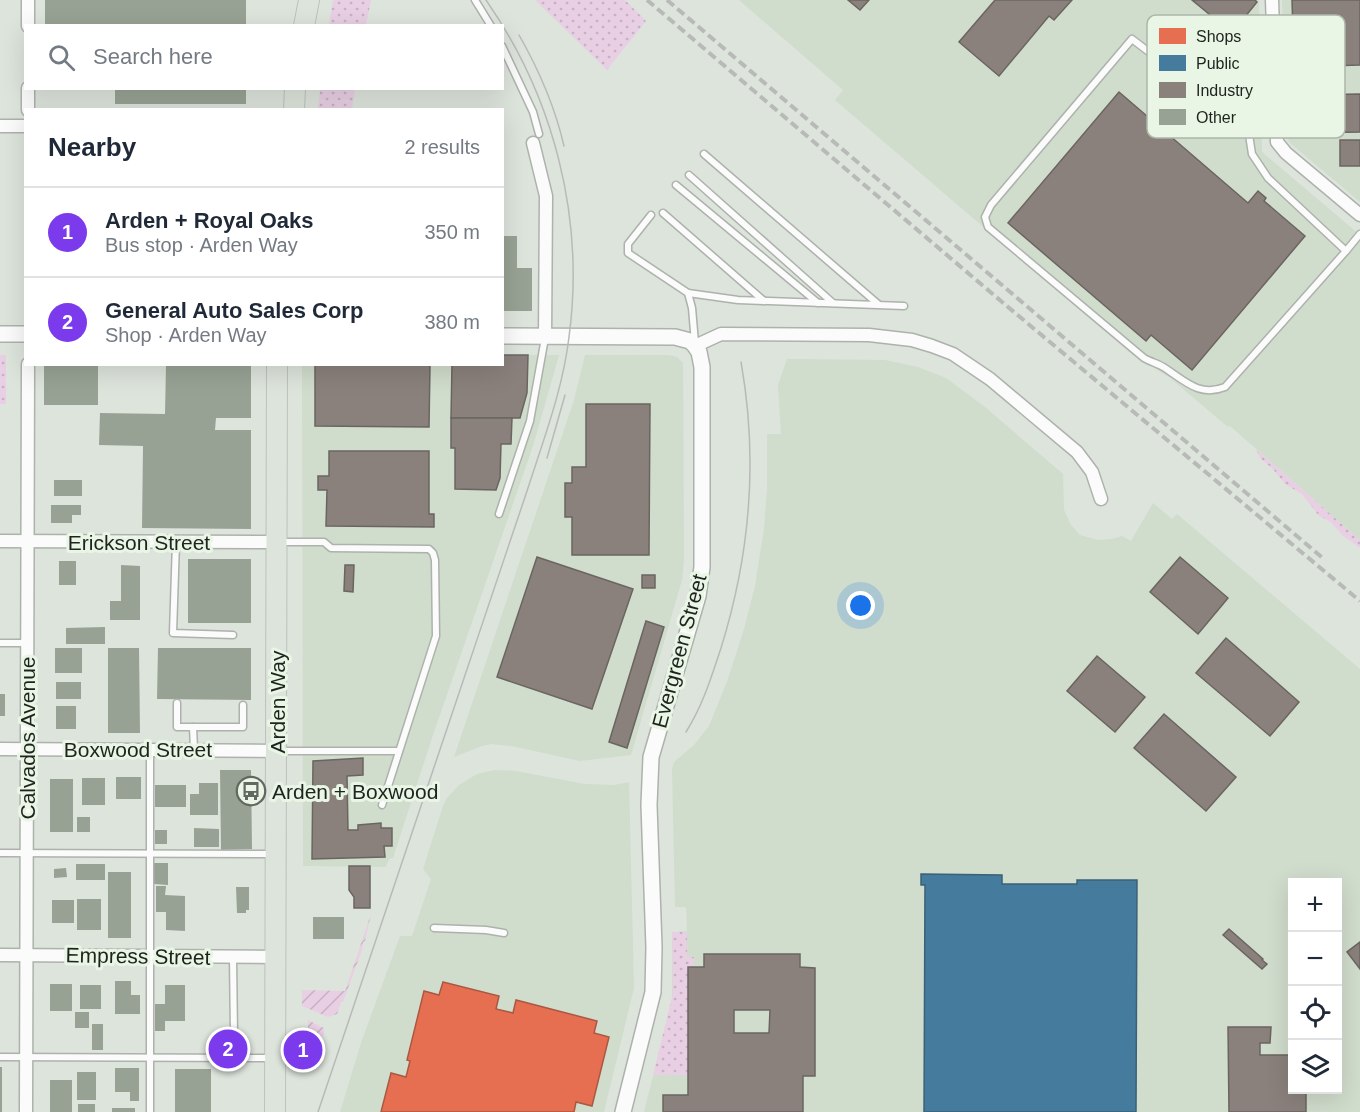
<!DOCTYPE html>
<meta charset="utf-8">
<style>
:root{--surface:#fff;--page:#f2f2f3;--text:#1f2937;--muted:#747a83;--line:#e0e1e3;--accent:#7c3aed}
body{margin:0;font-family:Arial,sans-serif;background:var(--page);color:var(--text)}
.controls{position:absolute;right:18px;bottom:18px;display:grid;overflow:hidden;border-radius:0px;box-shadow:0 6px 24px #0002}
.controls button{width:54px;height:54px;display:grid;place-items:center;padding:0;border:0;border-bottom:2px solid var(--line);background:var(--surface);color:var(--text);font:30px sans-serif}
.you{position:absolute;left:861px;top:606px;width:21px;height:21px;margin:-15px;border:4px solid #fff;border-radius:50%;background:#1a73e8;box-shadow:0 0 0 9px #1a73e833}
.badge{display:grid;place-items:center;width:39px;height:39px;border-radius:50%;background:var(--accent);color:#fff;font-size:20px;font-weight:700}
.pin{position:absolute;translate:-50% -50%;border:3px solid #fff;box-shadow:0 2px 6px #0006}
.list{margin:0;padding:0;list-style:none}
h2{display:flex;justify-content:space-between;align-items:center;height:78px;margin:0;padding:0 24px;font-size:26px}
h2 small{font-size:20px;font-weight:400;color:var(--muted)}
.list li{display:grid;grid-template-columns:39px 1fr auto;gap:18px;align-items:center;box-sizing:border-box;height:90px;padding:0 24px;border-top:2px solid var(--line)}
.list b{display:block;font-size:22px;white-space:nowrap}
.list p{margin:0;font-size:20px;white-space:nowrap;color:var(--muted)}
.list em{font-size:20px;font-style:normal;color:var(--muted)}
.icon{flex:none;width:33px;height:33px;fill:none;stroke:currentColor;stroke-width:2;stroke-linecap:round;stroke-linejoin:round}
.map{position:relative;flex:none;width:1360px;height:1112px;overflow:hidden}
.search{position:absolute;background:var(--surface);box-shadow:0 6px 24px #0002;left:24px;top:24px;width:480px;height:66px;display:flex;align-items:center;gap:15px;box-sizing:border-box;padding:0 21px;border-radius:0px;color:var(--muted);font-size:22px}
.panel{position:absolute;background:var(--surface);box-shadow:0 6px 24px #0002;left:24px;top:108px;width:480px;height:258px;border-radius:0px}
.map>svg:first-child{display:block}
.built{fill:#d0dccc;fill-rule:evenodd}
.grass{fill:url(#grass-dots)}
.garden{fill:url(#garden-furrows)}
.shops{fill:#e76f51;stroke:#ab5842;stroke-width:1.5}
.public{fill:#457b9d;stroke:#3a6177;stroke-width:1.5}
.industry{fill:#8a817c;stroke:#6a6560;stroke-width:1.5;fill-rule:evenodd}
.building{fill:#97a294}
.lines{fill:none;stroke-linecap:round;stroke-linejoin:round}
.service-casing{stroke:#adb2ac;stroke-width:9}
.minor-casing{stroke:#adb2ac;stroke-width:15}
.tertiary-casing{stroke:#adb2ac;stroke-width:18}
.primary-casing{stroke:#bec1bd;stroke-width:22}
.service{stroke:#fafbfa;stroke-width:6}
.minor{stroke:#fafbfa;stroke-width:12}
.tertiary{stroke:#fafbfa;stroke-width:15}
.primary{stroke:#dde4db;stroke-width:20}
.tram{stroke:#b8bab7;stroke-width:1.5}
.rail{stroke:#b8bab7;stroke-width:4;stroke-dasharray:9 4.5;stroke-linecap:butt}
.labels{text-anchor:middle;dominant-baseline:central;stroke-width:6;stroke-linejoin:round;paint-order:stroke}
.street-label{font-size:21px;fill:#1f231e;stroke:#e9f5e5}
.poi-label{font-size:21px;fill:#1f231e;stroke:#e9f5e5;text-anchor:start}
.key{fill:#e9f5e5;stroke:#acb6a9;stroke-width:1.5}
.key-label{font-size:16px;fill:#1f231e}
</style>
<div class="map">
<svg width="1360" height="1112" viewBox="0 0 1360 1112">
<defs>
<pattern id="grass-dots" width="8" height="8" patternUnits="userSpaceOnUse" patternTransform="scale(1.5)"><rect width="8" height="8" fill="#e8cfe3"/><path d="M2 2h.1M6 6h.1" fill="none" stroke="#c7b1c2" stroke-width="1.8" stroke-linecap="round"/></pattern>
<pattern id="garden-furrows" width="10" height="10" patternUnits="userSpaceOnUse" patternTransform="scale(1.5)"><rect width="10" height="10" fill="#e8cfe3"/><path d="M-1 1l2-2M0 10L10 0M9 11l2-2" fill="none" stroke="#c7b1c2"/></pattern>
</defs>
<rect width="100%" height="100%" fill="#dde4dc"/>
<g class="built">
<polygon points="739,0 1259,0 1262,152 1360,235 1360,540 1230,426 1228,427 1170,378 1133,355 835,100 843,90"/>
<polygon points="1282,0 1360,0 1360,202 1290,143 1286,137"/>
<polygon points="503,355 559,355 533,446 433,735 393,858 389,859 386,867 303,866 302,365 502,364"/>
<polygon points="585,355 669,355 677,357 683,363 684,560 682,580 631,755 580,761 511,746 491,744 482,746 454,757 574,400"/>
<path d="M787,359L885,360L918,367L946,378L985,407L1063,474L1064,510L1071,525L1080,535L1098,540L1112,539L1122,536L1131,541L1153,503L1172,519L1177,514L1360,669V1112H644L672,1000V932L687,931L686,907H675L672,769L674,762L694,745L709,726L728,679L744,629L755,586L764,529L767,490V434H781L778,385ZM1292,882H1338V1090H1292Z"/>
<polygon points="495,770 516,771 585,784 614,785 629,782 634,988 604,1112 340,1112 361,1043 400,936 412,936 431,879 423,869 443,806 447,798 459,785 477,774"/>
</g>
<g class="grass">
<polygon points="333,0 371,0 366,25 329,25"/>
<polygon points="535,0 625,0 646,21 607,70"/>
<polygon points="320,89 355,89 352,109 318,109"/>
<rect x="0" y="355" width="6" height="49"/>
<polygon points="1256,449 1360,540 1360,548 1342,535 1331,522 1319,516 1302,494 1285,484 1273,469 1260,458"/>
<polygon points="672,932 687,932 687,957 694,957 694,967 688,968 688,1075 653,1075 673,993"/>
</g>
<g class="garden">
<polygon points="371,914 365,941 363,942 362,950 343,1002 341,1002 337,1014 328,1017 302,1006 302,990 345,991"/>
<polygon points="308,1020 324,1028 324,1034 311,1067 308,1064"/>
</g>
<g class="shops">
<polygon points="443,982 499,996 496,1009 509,1012 513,1013 516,1000 597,1021 594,1033 609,1037 592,1106 576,1102 574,1112 381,1112 391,1073 406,1077 410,1061 407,1060 424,991 439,995"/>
<rect x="222" y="1043" width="12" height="11"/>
</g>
<polygon class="public" points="921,874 1002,875 1002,884 1077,884 1077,880 1137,880 1136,1112 924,1112 925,885 921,885"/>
<g class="industry">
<polygon points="848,0 869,0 860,10"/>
<polygon points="995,0 1072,0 1054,20 1049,16 999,76 959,42"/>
<polygon points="1192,0 1255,0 1257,2 1232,33"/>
<polygon points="1292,0 1360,0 1360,65 1294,67"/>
<polygon points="1119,92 1248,203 1258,191 1266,198 1264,201 1305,236 1192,370 1151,335 1146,341 1008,223"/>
<polygon points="1360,94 1360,132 1305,133 1305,95"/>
<rect x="1340" y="140" width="20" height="26"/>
<polygon points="502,355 528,355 527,393 520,418 451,418 452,364 502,364"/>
<polygon points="315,364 430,364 429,427 315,426"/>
<polygon points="586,404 650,404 649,555 572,555 572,517 565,517 565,483 572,483 572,467 586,467"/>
<polygon points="451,418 512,418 511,444 501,444 500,478 496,490 455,489 455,448 451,448"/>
<polygon points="329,451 429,451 429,514 434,514 434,527 326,526 327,490 318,490 318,476 329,476"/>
<polygon points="537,557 633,589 592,709 497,677"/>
<polygon points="1180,557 1228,598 1198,634 1150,592"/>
<polygon points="345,565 354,565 353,592 344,591"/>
<rect x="642" y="575" width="13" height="13"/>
<polygon points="646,621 664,627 627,748 609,742"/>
<polygon points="1226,638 1299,702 1270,736 1196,673"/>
<polygon points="1097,656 1145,697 1115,732 1067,691"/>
<polygon points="1164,714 1236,777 1206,811 1134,748"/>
<polygon points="363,758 363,775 347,776 348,830 358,830 358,825 381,823 381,828 392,828 392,846 384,846 385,857 312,859 313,761"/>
<polygon points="349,866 370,866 370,908 354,908 354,897 349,890"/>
<polygon points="1229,929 1263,959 1262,960 1267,964 1262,969 1223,935"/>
<polygon points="1360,942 1360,969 1347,952"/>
<path d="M704,954H800V967L815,968V1076H803V1112H663V1095H688V967H704ZM734,1010H770L769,1033H734Z"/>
<polygon points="1228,1027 1271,1027 1270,1043 1260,1043 1260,1055 1292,1055 1292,1090 1306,1090 1306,1112 1229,1112"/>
</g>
<g class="building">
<rect x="45" y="0" width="201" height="26"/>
<rect x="115" y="88" width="131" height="16"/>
<polygon points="502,236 517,236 517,268 532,268 532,311 502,311"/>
<rect x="44" y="364" width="54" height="41"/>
<polygon points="166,364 251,364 251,418 216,418 215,430 251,430 251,529 142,528 143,446 99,445 100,413 165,414"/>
<rect x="54" y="480" width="28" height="16"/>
<polygon points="51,505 81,505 81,515 72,515 72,523 51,523"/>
<rect x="188" y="559" width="63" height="64"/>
<rect x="59" y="561" width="17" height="24"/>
<polygon points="121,565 140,566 140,620 110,620 110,601 121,601"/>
<polygon points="105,627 105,644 66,644 66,628"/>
<rect x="55" y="648" width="27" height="25"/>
<polygon points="108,648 139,648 140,733 108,733"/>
<polygon points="158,648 251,648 251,700 157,699"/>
<rect x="56" y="682" width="25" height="17"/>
<rect x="0" y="694" width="5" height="22"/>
<rect x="56" y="706" width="20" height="23"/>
<polygon points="220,770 251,770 252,849 221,850"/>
<rect x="116" y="777" width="25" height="22"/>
<rect x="82" y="778" width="23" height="27"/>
<rect x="50" y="779" width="23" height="53"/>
<polygon points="199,783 218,783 218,815 190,815 190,794 199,794"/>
<rect x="155" y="785" width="31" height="22"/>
<rect x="77" y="817" width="13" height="15"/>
<polygon points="194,828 219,829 219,847 194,847"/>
<rect x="155" y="830" width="12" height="14"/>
<polygon points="154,863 168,863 168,885 154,884"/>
<rect x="76" y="864" width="29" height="16"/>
<polygon points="66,868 67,877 54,878 54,869"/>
<rect x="108" y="872" width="23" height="66"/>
<polygon points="156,886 166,886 165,895 185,896 185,931 166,930 166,912 156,912"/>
<polygon points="236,887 249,887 249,910 246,910 246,913 237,913"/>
<rect x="77" y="899" width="24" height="31"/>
<rect x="52" y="900" width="22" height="23"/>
<rect x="313" y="917" width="31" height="22"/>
<polygon points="115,981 131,981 131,995 140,995 140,1014 115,1014"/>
<rect x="50" y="984" width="22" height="27"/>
<rect x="80" y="985" width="21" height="24"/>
<polygon points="165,985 185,985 185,1021 165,1021 165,1031 155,1031 155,1004 165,1004"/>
<rect x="75" y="1012" width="14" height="16"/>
<rect x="92" y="1024" width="11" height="26"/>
<rect x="0" y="1067" width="2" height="45"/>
<polygon points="115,1068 139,1068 139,1101 130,1101 130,1092 115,1092"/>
<rect x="175" y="1069" width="36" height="43"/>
<rect x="77" y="1072" width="19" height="28"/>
<rect x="50" y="1080" width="22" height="32"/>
<rect x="78" y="1104" width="17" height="8"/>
<rect x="112" y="1108" width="23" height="4"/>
</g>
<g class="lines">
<g class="service-casing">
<g id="service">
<polyline points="475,0 491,26"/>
<path d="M1132,39L1248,128L1252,154L1268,178L1346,251L1225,387C1200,397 1186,382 1165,368C1159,364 1151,362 1144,358L988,227L985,217L991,205Z"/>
<polyline points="502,46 533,112 539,134"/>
<polyline points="1248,128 1275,122"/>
<polyline points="704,154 878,304"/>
<polyline points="689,175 833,303"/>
<polyline points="676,185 818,303"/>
<polyline points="663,213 764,301"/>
<polyline points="651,215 628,244 628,253 688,293 692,308 695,343"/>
<polyline points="1346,251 1360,234"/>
<polyline points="688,293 738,300 904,306"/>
<polyline points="499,514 530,421 545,338"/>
<polyline points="176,542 173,633 233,635"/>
<polyline points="281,542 324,542 331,548 429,549 433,553 435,560 436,636 382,805"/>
<polyline points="0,643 27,643"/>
<polyline points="177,703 177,727 243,727 243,705"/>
<polyline points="193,727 194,749"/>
<polyline points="278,751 399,751"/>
<polyline points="0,853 272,854"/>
<polyline points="434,928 486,930 504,933"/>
<polyline points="233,957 234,1036"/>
<polyline points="0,1057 272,1058"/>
<polyline points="150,1112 150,750"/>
</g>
</g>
<g class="minor-casing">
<g id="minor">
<polyline points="1272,0 1277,142 1286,153 1360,215"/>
<polyline points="28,26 28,0"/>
<polyline points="28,88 28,110"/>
<polyline points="0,126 26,126"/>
<polyline points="533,143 546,196 545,338"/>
<polyline points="695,346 721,334 869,335 912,340 932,346 953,354 990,379 1077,452 1092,472 1101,499"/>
<polyline points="0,541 277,542"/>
<polyline points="0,749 277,751"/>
<polyline points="0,955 276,957"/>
<polyline points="26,1112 28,364"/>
</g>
</g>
<g class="tertiary-casing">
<g id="tertiary">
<polyline points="0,334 26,334"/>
<polyline points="502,336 675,337 690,341 695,346 699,352 702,367 702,567 698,596 651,757 649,805 654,947 653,992 623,1112"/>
</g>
</g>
<g class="primary-casing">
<g id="primary">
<polyline points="304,26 309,0"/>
<polyline points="294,110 295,88"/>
<polyline points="275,1112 277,364"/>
</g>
</g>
<use href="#service" class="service"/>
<use href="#minor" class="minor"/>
<use href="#tertiary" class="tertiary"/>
<use href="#primary" class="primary"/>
<g class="tram">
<path d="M519,35C539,70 555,107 564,146"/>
<polyline points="547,458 565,395"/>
<path d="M686,732C703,705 711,678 721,648C750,555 758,457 741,362"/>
<path d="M318,1112L527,491C543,441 563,389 569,337C585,218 554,98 486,0"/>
</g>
<g class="rail">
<polyline points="647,0 1008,307 1360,601"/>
<polyline points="667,0 1325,560"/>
</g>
</g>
<defs>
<g id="bus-ring" transform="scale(1.5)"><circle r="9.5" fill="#e9f5e5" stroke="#626760" stroke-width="1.5"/><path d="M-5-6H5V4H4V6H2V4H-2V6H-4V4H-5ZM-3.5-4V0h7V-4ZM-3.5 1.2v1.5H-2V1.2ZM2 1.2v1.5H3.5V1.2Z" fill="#626760"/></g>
</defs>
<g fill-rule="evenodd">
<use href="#bus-ring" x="251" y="791"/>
</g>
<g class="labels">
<g class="street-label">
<text x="139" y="542">Erickson Street</text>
<text transform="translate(679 651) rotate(-75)">Evergreen Street</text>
<text transform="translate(277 702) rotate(-90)">Arden Way</text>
<text transform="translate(27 738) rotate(-90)">Calvados Avenue</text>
<text x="138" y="749">Boxwood Street</text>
<text transform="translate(138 956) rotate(1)">Empress Street</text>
</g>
<g class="poi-label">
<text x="272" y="791">Arden + Boxwood</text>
</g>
</g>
<rect x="1147" y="15" width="198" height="123" rx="9" class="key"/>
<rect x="1159" y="28" width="27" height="16" fill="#e76f51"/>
<rect x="1159" y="55" width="27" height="16" fill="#457b9d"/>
<rect x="1159" y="82" width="27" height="16" fill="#8a817c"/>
<rect x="1159" y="109" width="27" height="16" fill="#97a294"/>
<g class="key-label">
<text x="1196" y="42">Shops</text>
<text x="1196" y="69">Public</text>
<text x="1196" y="96">Industry</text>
<text x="1196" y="123">Other</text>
</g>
</svg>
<div class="controls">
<button>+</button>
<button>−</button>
<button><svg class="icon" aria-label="locate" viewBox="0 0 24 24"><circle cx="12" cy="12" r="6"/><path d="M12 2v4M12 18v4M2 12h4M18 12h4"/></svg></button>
<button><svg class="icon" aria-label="layers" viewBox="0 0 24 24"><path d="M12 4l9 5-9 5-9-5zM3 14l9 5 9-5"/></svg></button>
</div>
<div class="you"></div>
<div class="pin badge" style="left:303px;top:1050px">1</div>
<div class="pin badge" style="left:228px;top:1049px">2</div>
<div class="search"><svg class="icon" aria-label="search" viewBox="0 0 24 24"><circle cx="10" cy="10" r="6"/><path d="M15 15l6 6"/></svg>Search here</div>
<section class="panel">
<h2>Nearby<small>2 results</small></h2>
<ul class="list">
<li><span class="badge">1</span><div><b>Arden + Royal Oaks</b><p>Bus stop · Arden Way</p></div><em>350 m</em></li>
<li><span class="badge">2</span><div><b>General Auto Sales Corp</b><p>Shop · Arden Way</p></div><em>380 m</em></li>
</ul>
</section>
</div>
